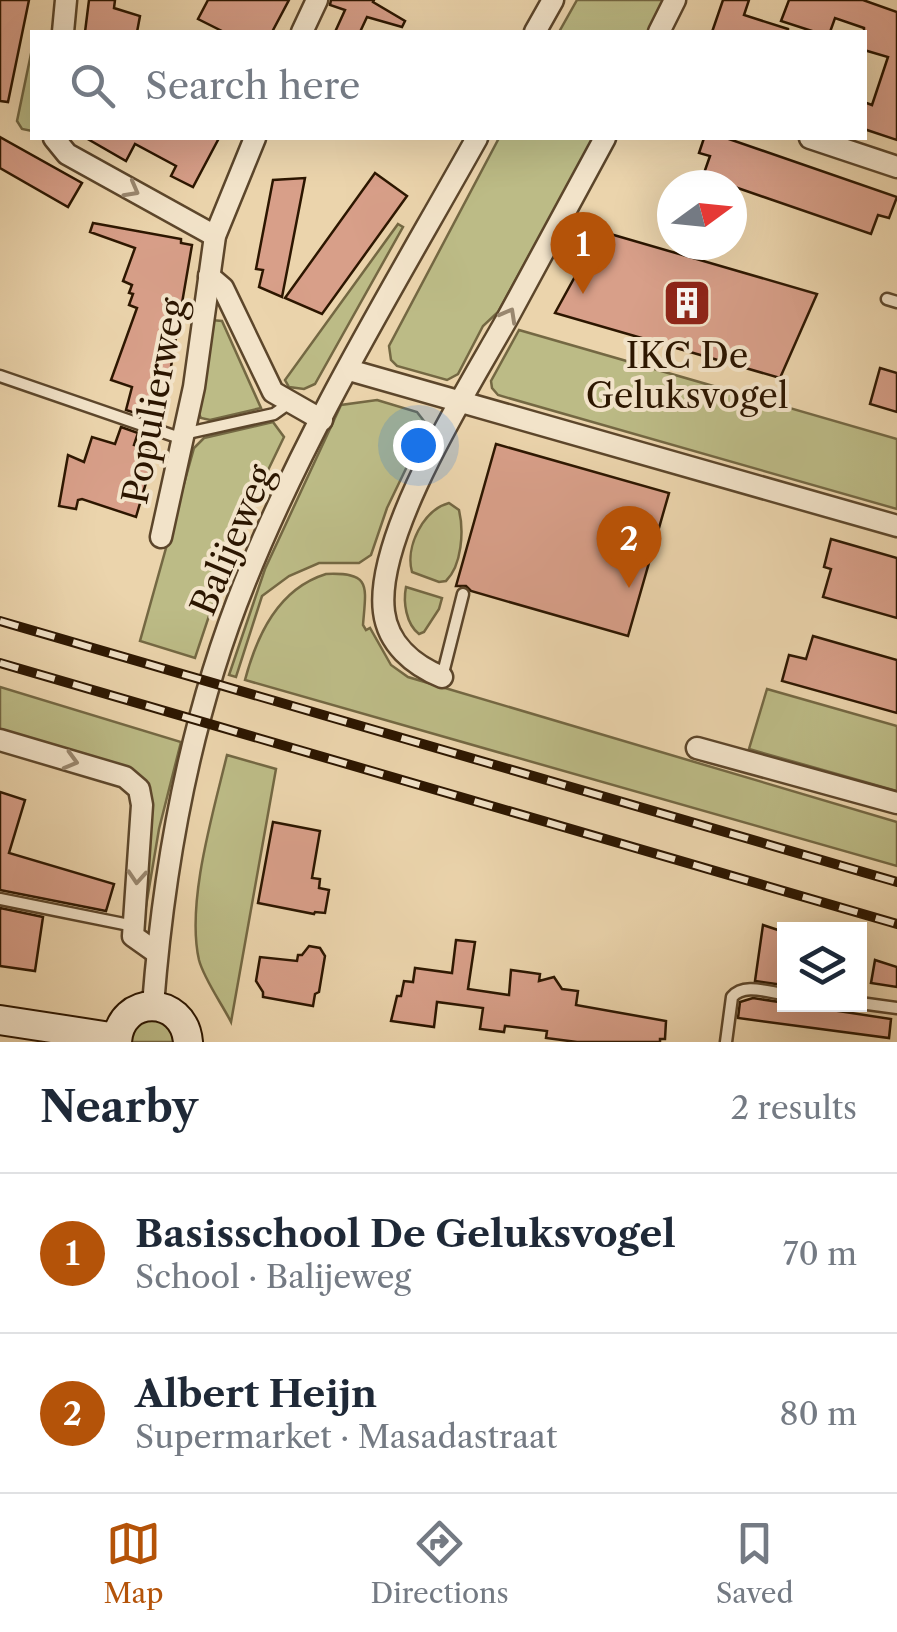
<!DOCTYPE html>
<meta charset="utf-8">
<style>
:root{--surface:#fff;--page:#f6f6f7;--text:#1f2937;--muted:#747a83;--line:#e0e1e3;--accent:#b45309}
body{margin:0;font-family:"Libre Caslon Text",serif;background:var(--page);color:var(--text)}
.controls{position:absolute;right:30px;bottom:30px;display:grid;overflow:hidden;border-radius:0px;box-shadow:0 10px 40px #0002}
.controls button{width:90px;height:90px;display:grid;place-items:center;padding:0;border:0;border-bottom:2px solid var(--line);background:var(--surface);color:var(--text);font:50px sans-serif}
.compass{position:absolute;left:657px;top:170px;width:90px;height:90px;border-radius:50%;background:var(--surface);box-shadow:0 10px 40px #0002;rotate:75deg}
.you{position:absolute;left:418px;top:445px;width:35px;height:35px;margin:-25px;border:8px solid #fff;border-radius:50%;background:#1a73e8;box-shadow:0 0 0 15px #1a73e833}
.badge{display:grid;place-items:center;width:65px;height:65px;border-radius:50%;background:var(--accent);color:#fff;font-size:32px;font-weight:700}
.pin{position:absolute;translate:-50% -82px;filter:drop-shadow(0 2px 5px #0008)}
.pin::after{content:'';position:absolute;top:52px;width:35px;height:30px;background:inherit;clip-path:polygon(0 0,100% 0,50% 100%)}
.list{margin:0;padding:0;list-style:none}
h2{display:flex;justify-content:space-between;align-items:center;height:130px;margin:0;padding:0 40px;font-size:42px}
h2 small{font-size:32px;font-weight:400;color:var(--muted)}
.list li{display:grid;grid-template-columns:65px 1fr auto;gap:30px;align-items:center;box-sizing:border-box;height:160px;padding:0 40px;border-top:2px solid var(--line)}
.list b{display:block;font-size:38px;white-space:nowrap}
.list p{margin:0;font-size:32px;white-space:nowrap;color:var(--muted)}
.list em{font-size:32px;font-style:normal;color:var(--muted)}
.icon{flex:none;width:55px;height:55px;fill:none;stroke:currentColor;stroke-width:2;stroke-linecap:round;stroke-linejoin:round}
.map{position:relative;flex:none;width:897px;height:1042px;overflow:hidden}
.search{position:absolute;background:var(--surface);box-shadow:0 10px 40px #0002;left:30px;right:30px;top:30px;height:110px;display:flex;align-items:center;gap:25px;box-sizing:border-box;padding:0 35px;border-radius:0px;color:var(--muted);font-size:38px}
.sheet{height:450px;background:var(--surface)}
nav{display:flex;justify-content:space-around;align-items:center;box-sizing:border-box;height:140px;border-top:2px solid var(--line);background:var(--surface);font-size:28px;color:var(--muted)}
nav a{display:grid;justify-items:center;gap:5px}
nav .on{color:var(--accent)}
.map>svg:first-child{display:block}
.green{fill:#bcbb86;stroke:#746843;stroke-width:2.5}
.building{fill:#d89f89;stroke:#2c1600;stroke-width:2.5}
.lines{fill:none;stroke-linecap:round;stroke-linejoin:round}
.lane-casing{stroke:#5c462b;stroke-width:15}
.street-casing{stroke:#5c462b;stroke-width:25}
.secondary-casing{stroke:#2c1600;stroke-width:32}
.lane{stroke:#f2e3c9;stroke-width:10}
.street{stroke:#f2e3c9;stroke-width:20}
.secondary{stroke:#f2e3c9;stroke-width:28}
.rail-casing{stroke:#2c1600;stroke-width:10}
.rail{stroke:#f2e3c9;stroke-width:6;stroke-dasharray:19;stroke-linecap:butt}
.oneway{stroke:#99876f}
.labels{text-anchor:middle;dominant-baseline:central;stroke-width:8;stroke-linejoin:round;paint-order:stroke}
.poi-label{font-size:35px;fill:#2c1600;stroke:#f2e3c9}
.street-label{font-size:35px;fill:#2c1600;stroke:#f2e3c9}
</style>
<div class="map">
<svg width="897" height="1042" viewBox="0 0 897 1042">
<rect width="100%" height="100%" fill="#ebd4ac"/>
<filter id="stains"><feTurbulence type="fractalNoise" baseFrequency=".002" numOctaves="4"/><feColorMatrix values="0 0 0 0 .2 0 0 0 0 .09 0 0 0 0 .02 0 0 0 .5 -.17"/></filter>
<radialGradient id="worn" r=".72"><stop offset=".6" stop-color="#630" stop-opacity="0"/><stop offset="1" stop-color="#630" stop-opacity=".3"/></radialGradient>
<g class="green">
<polygon points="577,0 668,0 651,32 559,32"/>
<polygon points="32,49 32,131 22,129 17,121"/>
<polygon points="499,138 594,138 498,312 483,326 458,374 447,380 397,366 391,360 389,346"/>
<polygon points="398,224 403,227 315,384 304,389 289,387 285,380"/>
<polygon points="211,320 222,321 261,408 210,420 201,418 198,412"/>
<polygon points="519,330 897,439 897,509 498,395 492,388 491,381"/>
<polygon points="377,400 417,412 427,425 387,508 371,555 359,563 319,563 289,576 262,596 236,677 229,675 265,569 341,405"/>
<polygon points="273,422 284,437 234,541 195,658 140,641 194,448 204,438"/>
<path d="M449,503L459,510C464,531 462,565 446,581L439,582L412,572C405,547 423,510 449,503Z"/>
<path d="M326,574C372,572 366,586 363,625L366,630L370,628L391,665L408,677L897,822V866L245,680C257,635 278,589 326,574Z"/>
<path d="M406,587L442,598L439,609L424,632L419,634C406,624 403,602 406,587Z"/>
<polygon points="0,687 181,742 159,829 141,936 145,782 130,768 0,730"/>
<polygon points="767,689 897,726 897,791 749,749"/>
<path d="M227,755L276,769L231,1022C222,1004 204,979 199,960C186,903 213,813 227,755Z"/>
<polygon points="162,1016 178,1042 128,1042 133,1025"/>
</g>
<g class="building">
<polygon points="0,0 29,0 8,102 0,101"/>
<polygon points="89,0 115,0 114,8 140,16 137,32 85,32"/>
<polygon points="208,0 289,0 272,32 224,32 198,19"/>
<polygon points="331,0 374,0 373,2 405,21 402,27 367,17 360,32 335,32 345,10 330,5"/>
<polygon points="723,0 749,0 744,15 788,29 788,32 712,32"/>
<polygon points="789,0 863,0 897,12 897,140 864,129 864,102 872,105 888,57 864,50 864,28 835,18 830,32 815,32 781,21"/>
<polygon points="0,137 82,183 68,207 0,168"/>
<polygon points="86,138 219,138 193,187 171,176 176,166 135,144 126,161"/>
<polygon points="704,138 726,138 897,197 889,218 878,215 871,234 703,176 710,156 699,153"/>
<polygon points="375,173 407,196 322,314 285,298"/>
<polygon points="305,178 282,297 259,287 263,270 256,269 273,180"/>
<polygon points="93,223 181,239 181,243 192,245 167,390 160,410 148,406 144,416 126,410 132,387 111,380 137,308 129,305 133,294 129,293 132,285 123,281 135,248 90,232"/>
<polygon points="600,231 817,294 780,378 555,313"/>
<polygon points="880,368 897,373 897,412 870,404"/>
<polygon points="121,427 138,433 134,445 155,452 136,517 82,499 78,500 76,509 59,506 68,455 84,462 92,437 115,444"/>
<polygon points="496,444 669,493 628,636 471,591 466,586 456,586"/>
<polygon points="831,539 897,558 897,618 823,597 831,569 824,567"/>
<polygon points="813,636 897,660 897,713 782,681 789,655 806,659"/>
<polygon points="0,792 25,800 9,853 114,884 106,911 0,890"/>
<polygon points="273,822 320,831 312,878 320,879 319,888 329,890 325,913 315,912 314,914 258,903"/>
<polygon points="0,908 43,917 35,971 0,966"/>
<polygon points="763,925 784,932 783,985 755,981"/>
<polygon points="456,940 475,942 468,989 509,995 511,970 540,974 539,981 554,977 562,989 578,991 576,1005 666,1021 665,1039 660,1039 660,1042 577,1042 546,1038 547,1031 505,1026 504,1032 480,1029 483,1008 437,1002 434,1027 391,1021 397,996 401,996 404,981 413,982 415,968 452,973"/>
<polygon points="309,946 320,948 325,956 319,992 315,994 313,1006 263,997 263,992 256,981 260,957 297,961 298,955 302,955"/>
<polygon points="875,960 897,967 897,987 871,983"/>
<polygon points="753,998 891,1019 889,1038 738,1018 740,1002"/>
</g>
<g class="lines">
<g class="lane-casing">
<g id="lane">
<polyline points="887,299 897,302"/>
<polyline points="0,376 174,436 274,414 288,404"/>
<polyline points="442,677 463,594"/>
<polyline points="0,899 134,926"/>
<polyline points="860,1003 897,1008"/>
<path d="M726,1042L732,997C744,983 767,992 784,994"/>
</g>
</g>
<g class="street-casing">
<g id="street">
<polyline points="63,32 66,0"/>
<polyline points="302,32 317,0"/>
<polyline points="535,32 553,0"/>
<polyline points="659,32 675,0"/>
<polyline points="54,138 67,154 215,236"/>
<polyline points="810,138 897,167"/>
<polyline points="209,276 223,288 273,392 322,420"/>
<polyline points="349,370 897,526"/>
<polyline points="161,537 194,387 215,236 255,138"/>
<path d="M442,677C413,665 388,644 384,612C374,536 469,387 507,319C540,259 572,198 605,138"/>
<polyline points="0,740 125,777 139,789 142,805 133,936 157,953"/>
<polyline points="697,748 897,803"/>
<path d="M153,1005C164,863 191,715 245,582C307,427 396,283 477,138"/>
</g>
</g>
<g class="secondary-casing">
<g id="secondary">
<polyline points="0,1020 117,1038"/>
<path d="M117,1042C120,994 184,995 188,1042"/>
</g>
</g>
<use href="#lane" class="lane"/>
<use href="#street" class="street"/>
<use href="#secondary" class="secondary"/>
<g class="rail-casing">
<g id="rail">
<polyline points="0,621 897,882"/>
<polyline points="0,663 897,924"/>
</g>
</g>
<use href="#rail" class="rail"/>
</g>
<defs><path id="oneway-chevron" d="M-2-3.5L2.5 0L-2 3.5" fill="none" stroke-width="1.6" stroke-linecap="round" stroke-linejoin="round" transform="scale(2.5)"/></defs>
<g class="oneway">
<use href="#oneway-chevron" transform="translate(132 190) rotate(29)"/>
<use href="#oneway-chevron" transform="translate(509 315) rotate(-61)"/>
<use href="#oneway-chevron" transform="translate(71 761) rotate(16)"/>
<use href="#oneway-chevron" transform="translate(137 877) rotate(94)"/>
</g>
<defs>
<g id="building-square" transform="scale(2.5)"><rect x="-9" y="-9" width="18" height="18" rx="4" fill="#8f2418" stroke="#f2e3c9"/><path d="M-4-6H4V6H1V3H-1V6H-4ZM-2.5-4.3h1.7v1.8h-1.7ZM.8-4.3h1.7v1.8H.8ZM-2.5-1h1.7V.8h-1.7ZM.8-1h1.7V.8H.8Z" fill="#fff"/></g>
</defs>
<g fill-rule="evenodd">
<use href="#building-square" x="687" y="303"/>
</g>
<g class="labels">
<g class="poi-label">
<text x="687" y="355">IKC De<tspan x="687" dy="40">Geluksvogel</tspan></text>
</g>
<g class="street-label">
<text transform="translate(154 401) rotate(-79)">Populierweg</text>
<text transform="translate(232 540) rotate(-67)">Balijeweg</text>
</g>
</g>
<rect width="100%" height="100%" filter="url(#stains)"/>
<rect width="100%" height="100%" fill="url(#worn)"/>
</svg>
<div class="controls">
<button><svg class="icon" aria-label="layers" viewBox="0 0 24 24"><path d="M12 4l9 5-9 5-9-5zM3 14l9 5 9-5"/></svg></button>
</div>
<svg class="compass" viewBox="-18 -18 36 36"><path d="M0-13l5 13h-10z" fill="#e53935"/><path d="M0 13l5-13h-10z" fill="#747a83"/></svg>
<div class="you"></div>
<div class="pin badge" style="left:583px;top:294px">1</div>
<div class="pin badge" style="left:629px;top:588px">2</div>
<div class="search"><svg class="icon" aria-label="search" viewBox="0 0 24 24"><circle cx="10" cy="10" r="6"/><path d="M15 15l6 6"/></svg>Search here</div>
</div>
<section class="sheet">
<h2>Nearby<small>2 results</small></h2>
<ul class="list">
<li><span class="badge">1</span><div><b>Basisschool De Geluksvogel</b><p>School · Balijeweg</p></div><em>70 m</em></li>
<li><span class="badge">2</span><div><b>Albert Heijn</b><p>Supermarket · Masadastraat</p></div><em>80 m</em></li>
</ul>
</section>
<nav>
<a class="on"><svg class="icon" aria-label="map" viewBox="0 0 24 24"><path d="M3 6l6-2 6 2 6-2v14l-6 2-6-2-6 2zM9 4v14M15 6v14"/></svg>Map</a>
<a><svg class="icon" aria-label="directions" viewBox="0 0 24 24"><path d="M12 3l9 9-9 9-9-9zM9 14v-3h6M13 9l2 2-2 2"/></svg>Directions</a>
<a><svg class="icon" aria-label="saved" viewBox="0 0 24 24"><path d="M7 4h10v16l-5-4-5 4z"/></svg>Saved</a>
</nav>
